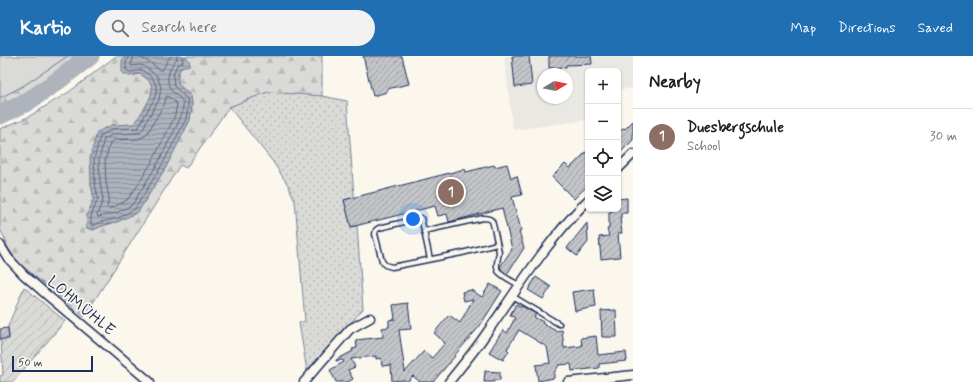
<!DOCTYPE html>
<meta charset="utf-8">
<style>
:root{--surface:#fff;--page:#f2f2f2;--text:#202124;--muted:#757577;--line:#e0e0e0;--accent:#1f6fb2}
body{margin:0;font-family:Mynerve,sans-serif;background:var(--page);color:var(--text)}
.controls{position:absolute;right:12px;top:12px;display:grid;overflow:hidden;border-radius:6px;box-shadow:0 1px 3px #0004}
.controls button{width:36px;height:36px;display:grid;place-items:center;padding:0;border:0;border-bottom:1px solid var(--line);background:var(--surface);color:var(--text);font:20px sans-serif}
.compass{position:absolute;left:537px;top:12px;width:36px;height:36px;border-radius:50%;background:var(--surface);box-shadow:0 1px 3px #0004;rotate:80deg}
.scale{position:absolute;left:12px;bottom:10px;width:81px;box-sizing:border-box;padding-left:4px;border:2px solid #1b2f5e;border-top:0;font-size:11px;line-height:14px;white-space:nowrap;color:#1b2f5e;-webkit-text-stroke:3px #fbf7ec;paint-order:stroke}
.you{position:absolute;left:413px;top:163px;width:14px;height:14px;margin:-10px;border:3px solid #fff;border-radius:50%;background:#1a73e8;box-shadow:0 0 0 6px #1a73e833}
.badge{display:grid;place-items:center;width:26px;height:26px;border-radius:50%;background:var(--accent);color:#fff;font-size:13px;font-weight:700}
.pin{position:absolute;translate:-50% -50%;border:2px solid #fff;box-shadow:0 1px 4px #0006}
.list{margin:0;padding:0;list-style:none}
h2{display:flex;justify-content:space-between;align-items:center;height:52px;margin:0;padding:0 16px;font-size:17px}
h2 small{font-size:13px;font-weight:400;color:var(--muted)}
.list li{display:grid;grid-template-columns:26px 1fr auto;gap:12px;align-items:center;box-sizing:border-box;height:56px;padding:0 16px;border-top:1px solid var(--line)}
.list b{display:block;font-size:15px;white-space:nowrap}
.list p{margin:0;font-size:13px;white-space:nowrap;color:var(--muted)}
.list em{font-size:13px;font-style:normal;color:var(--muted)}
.icon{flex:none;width:22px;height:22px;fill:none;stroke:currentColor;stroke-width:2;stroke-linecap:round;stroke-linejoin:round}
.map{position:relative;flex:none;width:633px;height:326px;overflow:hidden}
header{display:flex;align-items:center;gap:24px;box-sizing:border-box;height:56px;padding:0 20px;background:var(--accent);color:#fff}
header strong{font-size:19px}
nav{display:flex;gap:22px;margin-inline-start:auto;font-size:14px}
.search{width:280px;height:36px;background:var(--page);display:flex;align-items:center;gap:10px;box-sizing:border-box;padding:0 14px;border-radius:22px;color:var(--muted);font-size:15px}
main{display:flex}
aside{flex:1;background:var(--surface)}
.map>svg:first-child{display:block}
.built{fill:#eae8e2;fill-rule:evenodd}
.grass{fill:#dadad7;stroke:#7a849a}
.forest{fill:url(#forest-firs);stroke:#7a849a}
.park{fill:url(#park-dots);stroke:#7a849a}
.garden{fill:url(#garden-furrows);stroke:#7a849a}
.water{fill:url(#water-rules);stroke:#747e96}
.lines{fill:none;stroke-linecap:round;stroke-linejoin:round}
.shore{stroke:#566483;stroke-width:1}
.river{stroke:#afb3bb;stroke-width:19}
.building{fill:url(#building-hatch);stroke:#1b2f5e}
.service-casing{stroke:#1b2f5e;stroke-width:7}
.minor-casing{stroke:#1b2f5e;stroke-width:11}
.service{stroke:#fbf7ec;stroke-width:4}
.minor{stroke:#fbf7ec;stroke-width:8}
.labels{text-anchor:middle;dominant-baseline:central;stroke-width:3.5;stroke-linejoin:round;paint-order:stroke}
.street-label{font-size:16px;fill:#1b2f5e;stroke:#fbf7ec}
</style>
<header>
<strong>Kartio</strong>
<div class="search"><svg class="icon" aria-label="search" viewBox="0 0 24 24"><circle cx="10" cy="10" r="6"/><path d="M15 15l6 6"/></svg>Search here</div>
<nav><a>Map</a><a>Directions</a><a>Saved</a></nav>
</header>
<main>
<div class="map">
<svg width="633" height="326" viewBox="0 0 633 326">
<defs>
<pattern id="forest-firs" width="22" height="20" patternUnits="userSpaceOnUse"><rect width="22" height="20" fill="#dadad7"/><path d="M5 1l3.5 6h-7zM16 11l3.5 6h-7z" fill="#babbbb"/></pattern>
<pattern id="park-dots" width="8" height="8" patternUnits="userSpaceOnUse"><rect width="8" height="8" fill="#dadad7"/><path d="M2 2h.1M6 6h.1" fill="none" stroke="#babbbb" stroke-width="1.8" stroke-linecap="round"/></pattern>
<pattern id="garden-furrows" width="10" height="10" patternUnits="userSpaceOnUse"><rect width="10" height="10" fill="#dadad7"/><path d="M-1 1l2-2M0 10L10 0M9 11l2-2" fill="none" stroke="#babbbb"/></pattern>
<pattern id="water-rules" width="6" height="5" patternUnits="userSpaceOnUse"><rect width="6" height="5" fill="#afb3bb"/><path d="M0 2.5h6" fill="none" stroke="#8e929b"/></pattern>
<pattern id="building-hatch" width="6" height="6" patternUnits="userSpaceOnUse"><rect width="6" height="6" fill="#c3c5c9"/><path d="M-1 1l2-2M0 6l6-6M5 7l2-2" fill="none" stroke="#9ea0a6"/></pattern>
</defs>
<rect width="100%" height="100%" fill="#fbf7ec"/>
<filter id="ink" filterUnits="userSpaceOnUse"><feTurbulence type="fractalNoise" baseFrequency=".025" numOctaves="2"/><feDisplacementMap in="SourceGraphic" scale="8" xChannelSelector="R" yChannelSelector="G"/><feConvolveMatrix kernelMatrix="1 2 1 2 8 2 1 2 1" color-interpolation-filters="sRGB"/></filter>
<g filter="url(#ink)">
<path class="built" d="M504,0H633V32L618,34V15H588V64L513,74ZM543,18H567V42H543Z"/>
<polygon class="grass" points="0,0 68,0 23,30 0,42"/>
<g class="forest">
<polygon points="68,0 79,0 54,18 25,37 0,50 0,42 23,30"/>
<path d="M116,0H125L122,5L130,20L140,18C143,20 148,23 150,26C158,39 140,56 136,68L112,69L91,128L94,143L87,159L93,174L102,170L119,165L138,156L166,111L190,64L192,49L191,40L178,28C177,15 180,12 189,4L184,0H322V40L268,36L229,51L186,112L180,109L84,261L19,207L8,192L0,172V73L28,61L69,36Z"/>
</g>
<polygon class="park" points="268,36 322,40 347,45 354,141 344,144 351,171 357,170 363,253 307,315 299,267 305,265 295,145 288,129 273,106 229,51"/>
<polygon class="garden" points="24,231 65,265 13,326 0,326 0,320 3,319 1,283 9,282 8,270"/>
<path class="water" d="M125,0H184L189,4L190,9L181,11L177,18L178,28L191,40L192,49L190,64L166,111L138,156L119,165L102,170L93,174L86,172L87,159L94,143L91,128L90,103L97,76L112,69L135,68C140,56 158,38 150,26C148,23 143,20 140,18L130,20L122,17V5Z"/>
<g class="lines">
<g class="shore">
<path d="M128,0V3L126,6V14L130,16L142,14C164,28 157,39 146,57C143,62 141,68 138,72L113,73L100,80L94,104L95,127L98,143L91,160V168L92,170L101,166L118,162L135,153L162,109L186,63L188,50L187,43L174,30L173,19L177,9L183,6L182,0"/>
<path d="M133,0V4L131,8V10L140,9L144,10L157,20L161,31L159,44L146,66L144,72L140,76L136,77L114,78L104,83L99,104L100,127L103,144L97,159L98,161L116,157L132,149L158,107L179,65C181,60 184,52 183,46C181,42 175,38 172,35C164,26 169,10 177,3V0"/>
<path d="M139,0L140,2L148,5L161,15C165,11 167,4 171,0"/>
<polygon points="167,40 169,41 177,48 175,59 174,62 153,104 136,132 127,144 114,151 108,152 107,150 109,142 106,126 105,105 110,87 115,84 138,83 145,80 148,76 152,69 164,49"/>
</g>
<polyline class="river" points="0,59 27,46 56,26 90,0"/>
</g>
<g class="building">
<polygon points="363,0 402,0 409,28 387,33 387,36 373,40"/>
<polygon points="512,0 529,0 532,29 515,31"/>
<polygon points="549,0 591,0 592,8 566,9 566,11 549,12"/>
<polygon points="633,65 633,84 618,99 618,77 624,72 625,73"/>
<polygon points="588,94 588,129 574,143 552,121 565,108 570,112"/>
<polygon points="507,108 511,122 517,120 522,139 512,141 521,174 519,175 524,192 507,218 502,214 500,211 512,193 502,152 449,166 447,158 438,160 435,150 351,171 344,144 465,113 466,116 494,109 495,111"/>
<polygon points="627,142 627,157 621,157 621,162 620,162 622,177 618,177 620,201 601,203 599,181 609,180 607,173 609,173 609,156 611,156 611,153 618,153 618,143"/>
<polygon points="587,167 588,186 577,200 567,192"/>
<polygon points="536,221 551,231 543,243 528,234"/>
<polygon points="490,228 502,235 479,271 454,300 455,300 433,326 420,326 413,320 407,326 405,324 392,325 391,309 382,310 381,302 376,303 376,300 351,303 355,311 348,314 353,323 348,326 336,326 330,314 344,306 343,304 336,305 336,304 353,295 352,293 357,292 356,284 383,281 382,272 389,271 389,264 395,263 393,249 408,247 411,273 399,274 405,316 424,295 432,302 445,287 434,277 449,259 460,267 473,243 464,245 462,236 471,234 482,241"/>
<polygon points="594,233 596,251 575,255 572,236"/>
<polygon points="516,248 521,251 522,250 536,258 534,261 543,266 542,267 556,275 562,274 564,292 582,290 581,282 596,280 598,299 626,296 627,305 599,308 599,312 572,315 571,308 559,309 554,317 554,322 538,325 536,309 550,307 547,291 519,274 507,293 509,295 503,304 489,296 503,274 507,277 515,262 510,259"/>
<polygon points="616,254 617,281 602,281 601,255"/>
<polygon points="8,272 9,283 0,283 0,273"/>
<polygon points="485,315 500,316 500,324 494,324 494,326 484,326"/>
</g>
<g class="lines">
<g class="service-casing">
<g id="service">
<polyline points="424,175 430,203"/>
<path d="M497,188L462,197L392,211L385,209L382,205L375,178L376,174L379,172L421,162L424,175L483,162C486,162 490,162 492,165C493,167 499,194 499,197C498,203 495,209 498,215C501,220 514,226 519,229"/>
<polyline points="512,240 559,268"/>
</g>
</g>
<g class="minor-casing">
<g id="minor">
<polyline points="618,113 633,98"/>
<polyline points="0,189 8,202 23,218 47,239 150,326"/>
<polyline points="304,326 350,273 370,262"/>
<path d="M449,326C460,312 471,299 481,285C515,237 546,186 588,144"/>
<polyline points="568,326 633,319"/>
</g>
</g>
<use href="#service" class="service"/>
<use href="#minor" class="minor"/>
</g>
</g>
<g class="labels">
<g class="street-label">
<text transform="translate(81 250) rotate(40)">LOHMÜHLE</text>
</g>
</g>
</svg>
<div class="controls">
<button>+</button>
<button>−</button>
<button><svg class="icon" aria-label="locate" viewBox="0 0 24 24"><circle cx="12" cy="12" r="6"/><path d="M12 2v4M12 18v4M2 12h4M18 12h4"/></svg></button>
<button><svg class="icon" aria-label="layers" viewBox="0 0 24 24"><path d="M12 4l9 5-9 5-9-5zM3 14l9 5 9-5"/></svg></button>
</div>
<svg class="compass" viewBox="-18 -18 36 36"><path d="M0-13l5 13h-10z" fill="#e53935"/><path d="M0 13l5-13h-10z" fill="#757577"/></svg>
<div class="scale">50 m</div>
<div class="you"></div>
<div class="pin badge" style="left:451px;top:136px;background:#8d6e63">1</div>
</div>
<aside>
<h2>Nearby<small></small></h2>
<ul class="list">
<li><span class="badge" style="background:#8d6e63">1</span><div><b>Duesbergschule</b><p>School</p></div><em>30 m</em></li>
</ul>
</aside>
</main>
